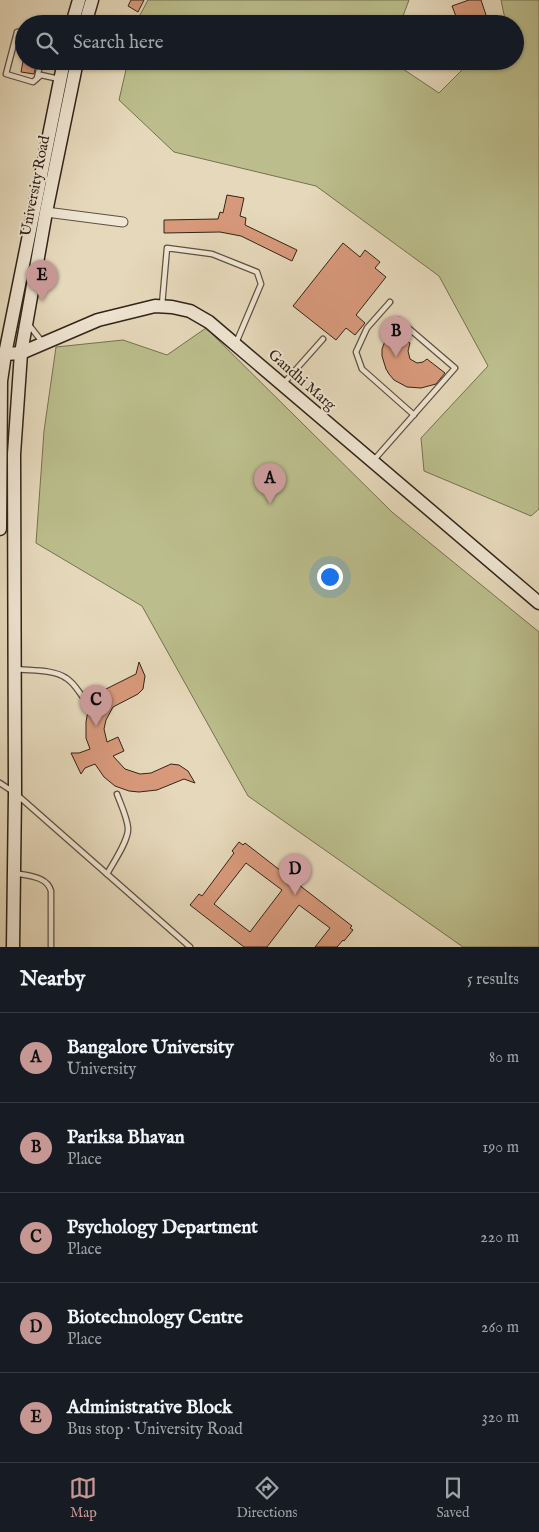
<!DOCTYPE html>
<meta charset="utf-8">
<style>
:root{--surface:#171b24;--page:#242831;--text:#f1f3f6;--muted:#9ea1a6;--line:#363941;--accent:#c59692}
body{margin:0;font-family:"IM FELL English",serif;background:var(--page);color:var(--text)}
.you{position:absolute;left:329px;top:576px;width:18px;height:18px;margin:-12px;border:4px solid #fff;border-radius:50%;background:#1a73e8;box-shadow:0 0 0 8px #1a73e833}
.badge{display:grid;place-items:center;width:32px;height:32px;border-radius:50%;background:var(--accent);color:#111;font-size:16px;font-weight:700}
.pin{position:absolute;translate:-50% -41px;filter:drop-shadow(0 1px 2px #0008)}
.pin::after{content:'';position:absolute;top:26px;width:18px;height:15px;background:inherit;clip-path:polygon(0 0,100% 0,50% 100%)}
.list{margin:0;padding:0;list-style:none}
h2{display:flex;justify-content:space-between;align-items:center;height:65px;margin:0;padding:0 20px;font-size:21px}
h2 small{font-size:16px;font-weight:400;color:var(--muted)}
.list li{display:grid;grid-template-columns:32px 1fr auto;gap:15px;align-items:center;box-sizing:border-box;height:90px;padding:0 20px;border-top:1px solid var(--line)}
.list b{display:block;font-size:19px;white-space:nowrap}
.list p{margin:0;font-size:16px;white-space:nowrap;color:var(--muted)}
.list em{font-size:16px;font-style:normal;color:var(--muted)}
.icon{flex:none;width:28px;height:28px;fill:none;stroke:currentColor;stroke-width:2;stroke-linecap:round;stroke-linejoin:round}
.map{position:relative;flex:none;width:539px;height:947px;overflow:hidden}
.search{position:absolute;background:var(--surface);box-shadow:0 1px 4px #0004;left:15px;right:15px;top:15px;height:55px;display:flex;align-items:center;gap:12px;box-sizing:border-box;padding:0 18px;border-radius:28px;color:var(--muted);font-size:19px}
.sheet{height:515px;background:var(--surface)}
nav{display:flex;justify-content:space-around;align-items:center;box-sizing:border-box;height:70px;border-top:1px solid var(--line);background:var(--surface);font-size:14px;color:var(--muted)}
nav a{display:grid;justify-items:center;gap:2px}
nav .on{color:var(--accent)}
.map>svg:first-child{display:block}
.green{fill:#bbbe8c;stroke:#767152}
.building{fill:#d99a7c;stroke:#302419;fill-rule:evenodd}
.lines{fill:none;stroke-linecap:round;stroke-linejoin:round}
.service-casing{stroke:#5e5142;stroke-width:7}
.minor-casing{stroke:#5e5142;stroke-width:11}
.secondary-casing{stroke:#302419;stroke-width:15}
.service{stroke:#efe6d3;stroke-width:4.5}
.minor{stroke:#efe6d3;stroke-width:9}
.secondary{stroke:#efe6d3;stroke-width:12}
.labels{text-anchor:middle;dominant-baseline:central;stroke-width:4;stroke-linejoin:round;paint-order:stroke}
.street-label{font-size:15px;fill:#302419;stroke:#efe6d3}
</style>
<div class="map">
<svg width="539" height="947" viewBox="0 0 539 947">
<rect width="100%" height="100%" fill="#e6d9bb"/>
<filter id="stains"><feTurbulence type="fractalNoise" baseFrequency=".004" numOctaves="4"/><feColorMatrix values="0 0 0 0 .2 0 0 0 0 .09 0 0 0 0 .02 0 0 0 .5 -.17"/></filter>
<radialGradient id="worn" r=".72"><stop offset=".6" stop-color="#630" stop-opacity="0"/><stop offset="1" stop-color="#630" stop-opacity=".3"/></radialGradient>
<g class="green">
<polygon points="148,0 409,0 400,24 138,24 140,15"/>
<polygon points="501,0 539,0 539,509 531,516 424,471 421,438 488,366 439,276 316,186 174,152 119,100 128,61 391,61 439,93 471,61 515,61 515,24 506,24"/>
<polygon points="206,328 392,512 539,632 539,947 463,947 248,796 142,606 36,543 44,431 56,347 123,340 167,355"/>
</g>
<g class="building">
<polygon points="131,0 144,0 138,12 128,6"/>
<polygon points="469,0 481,0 489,24 459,24 452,6"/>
<polygon points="23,61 37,61 34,74 21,72"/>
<polygon points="227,195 244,198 240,216 246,218 245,225 297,250 292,261 241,236 220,232 164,233 164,220 218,219 220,212 223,213"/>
<polygon points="343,243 360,257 365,250 380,262 375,268 386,277 356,315 365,323 355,335 346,328 336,340 293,306"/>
<polygon points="390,328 410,343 408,351 410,359 417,363 423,362 427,359 445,373 436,384 421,388 407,387 394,380 389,374 386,369 382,356 382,349"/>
<polygon points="139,662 145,676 143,689 138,694 113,707 106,720 104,729 107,742 118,737 124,751 113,756 125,769 140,774 151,773 171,764 179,765 188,771 195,783 184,779 157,790 139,792 129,791 115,786 104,777 95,764 85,768 81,774 71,753 79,753 90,749 86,738 86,722 87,716 93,703 106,689 136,674"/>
<path d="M239,842L243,845L245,843L352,926L350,928L353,930L344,941L343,940L337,947H315L330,928L299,905L267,947H244L190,905L199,894L202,896L234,853L232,851ZM246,863L282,890L250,932L214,904Z"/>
</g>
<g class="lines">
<g class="service-casing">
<g id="service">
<polyline points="24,31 17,32 6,74 33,82 41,75 59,79"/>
<polyline points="37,78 41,61"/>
<polyline points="390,302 367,328 356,352 362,369 414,415"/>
<polyline points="162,305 167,248 212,254 257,272 261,284 236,343"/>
<polyline points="29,325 43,343"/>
<polyline points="283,384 323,339"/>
<polyline points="373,461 455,368 399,320"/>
<path d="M15,669C30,671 53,669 66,678C73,682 77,689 82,696"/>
<polyline points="0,783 15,793 190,947"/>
<path d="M15,873C28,876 47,876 51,891V947"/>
<path d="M107,874C113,863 129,840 128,828C127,817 121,805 117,794"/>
</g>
</g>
<g class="minor-casing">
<polyline id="minor" points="46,212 123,222"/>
</g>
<g class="secondary-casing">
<g id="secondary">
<polyline points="72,24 79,0"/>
<polyline points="85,24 92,0"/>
<polyline points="5,354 21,353 98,320 155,306 172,307 190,311 209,322 539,603"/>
<polyline points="0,529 1,381 5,354 64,61"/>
<polyline points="13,947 15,793 14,454 21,353 46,212 77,61"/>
</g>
</g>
<use href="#service" class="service"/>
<use href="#minor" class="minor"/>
<use href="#secondary" class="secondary"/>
</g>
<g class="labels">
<g class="street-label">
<text transform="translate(35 186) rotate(-79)">University Road</text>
<text transform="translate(302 380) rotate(41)">Gandhi Marg</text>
</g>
</g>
<rect width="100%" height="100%" filter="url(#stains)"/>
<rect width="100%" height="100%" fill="url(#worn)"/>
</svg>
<div class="you"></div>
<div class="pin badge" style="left:270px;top:504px">A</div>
<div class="pin badge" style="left:396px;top:357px">B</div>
<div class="pin badge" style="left:96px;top:726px">C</div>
<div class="pin badge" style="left:295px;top:895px">D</div>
<div class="pin badge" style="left:42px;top:301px">E</div>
<div class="search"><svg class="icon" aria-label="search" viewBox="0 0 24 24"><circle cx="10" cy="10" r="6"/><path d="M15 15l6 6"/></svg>Search here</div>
</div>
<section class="sheet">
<h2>Nearby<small>5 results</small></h2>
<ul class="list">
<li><span class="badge">A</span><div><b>Bangalore University</b><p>University</p></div><em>80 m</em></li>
<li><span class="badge">B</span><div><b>Pariksa Bhavan</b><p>Place</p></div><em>190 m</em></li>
<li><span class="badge">C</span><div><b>Psychology Department</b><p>Place</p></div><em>220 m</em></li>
<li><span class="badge">D</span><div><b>Biotechnology Centre</b><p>Place</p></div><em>260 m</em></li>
<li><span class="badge">E</span><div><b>Administrative Block</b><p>Bus stop · University Road</p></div><em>320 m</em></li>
</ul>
</section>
<nav>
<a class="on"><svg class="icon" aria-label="map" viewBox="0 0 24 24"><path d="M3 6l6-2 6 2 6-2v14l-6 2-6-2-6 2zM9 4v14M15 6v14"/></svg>Map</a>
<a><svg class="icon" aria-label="directions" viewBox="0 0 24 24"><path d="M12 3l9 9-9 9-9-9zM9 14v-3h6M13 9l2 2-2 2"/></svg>Directions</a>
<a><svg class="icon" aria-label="saved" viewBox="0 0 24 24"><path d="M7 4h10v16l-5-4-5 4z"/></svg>Saved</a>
</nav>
